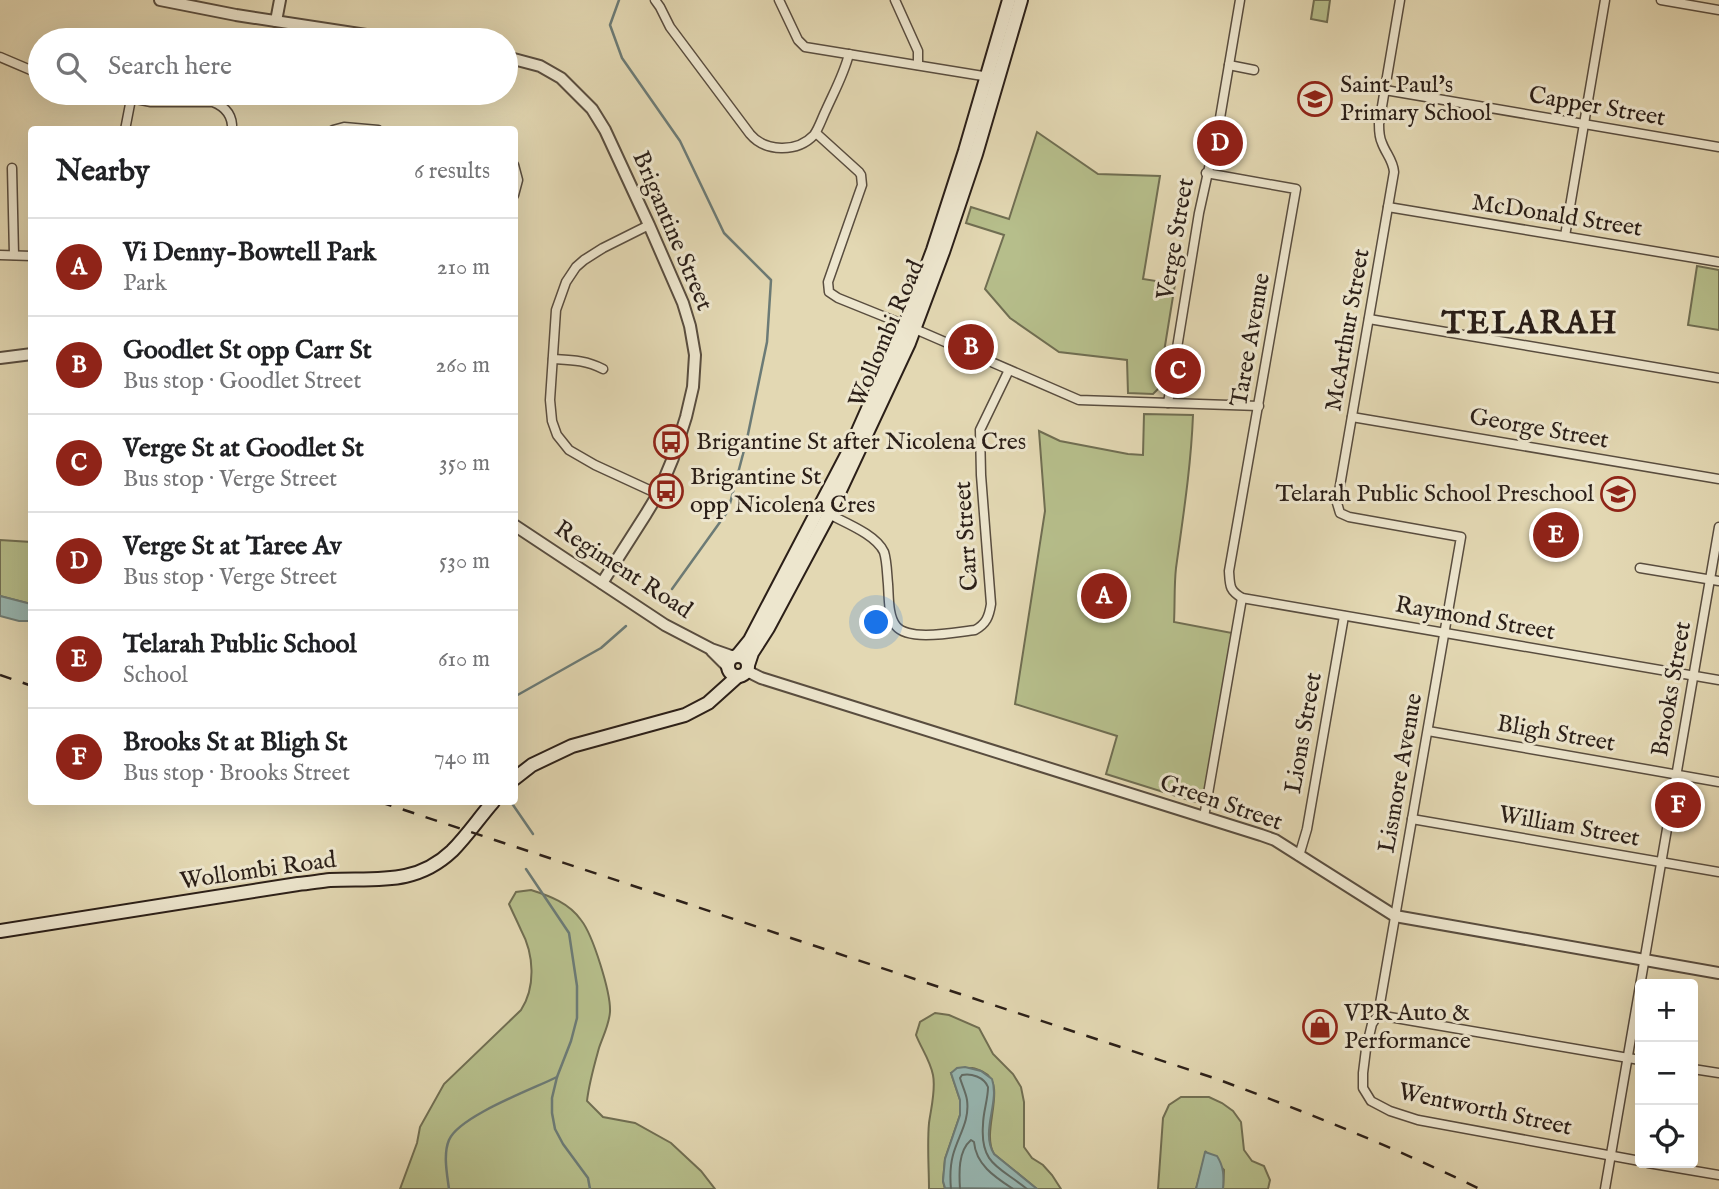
<!DOCTYPE html>
<meta charset="utf-8">
<style>
:root{--surface:#fff;--page:#f6f6f6;--text:#202124;--muted:#757577;--line:#e0e0e0;--accent:#8f2418}
body{margin:0;font-family:"IM FELL English",serif;background:var(--page);color:var(--text)}
.controls{position:absolute;right:21px;bottom:21px;display:grid;overflow:hidden;border-radius:7px;box-shadow:0 7px 28px #0002}
.controls button{width:63px;height:63px;display:grid;place-items:center;padding:0;border:0;border-bottom:2px solid var(--line);background:var(--surface);color:var(--text);font:35px sans-serif}
.you{position:absolute;left:877px;top:623px;width:24px;height:24px;margin:-18px;border:5px solid #fff;border-radius:50%;background:#1a73e8;box-shadow:0 0 0 10px #1a73e833}
.badge{display:grid;place-items:center;width:46px;height:46px;border-radius:50%;background:var(--accent);color:#fff;font-size:23px;font-weight:700}
.pin{position:absolute;translate:-50% -50%;border:4px solid #fff;box-shadow:0 2px 7px #0006}
.list{margin:0;padding:0;list-style:none}
h2{display:flex;justify-content:space-between;align-items:center;height:91px;margin:0;padding:0 28px;font-size:30px}
h2 small{font-size:23px;font-weight:400;color:var(--muted)}
.list li{display:grid;grid-template-columns:46px 1fr auto;gap:21px;align-items:center;box-sizing:border-box;height:98px;padding:0 28px;border-top:2px solid var(--line)}
.list b{display:block;font-size:26px;white-space:nowrap}
.list p{margin:0;font-size:23px;white-space:nowrap;color:var(--muted)}
.list em{font-size:23px;font-style:normal;color:var(--muted)}
.icon{flex:none;width:38px;height:38px;fill:none;stroke:currentColor;stroke-width:2;stroke-linecap:round;stroke-linejoin:round}
.map{position:relative;flex:none;width:1719px;height:1189px;overflow:hidden}
.search{position:absolute;background:var(--surface);box-shadow:0 7px 28px #0002;left:28px;top:28px;width:490px;height:77px;display:flex;align-items:center;gap:18px;box-sizing:border-box;padding:0 24px;border-radius:38px;color:var(--muted);font-size:26px}
.panel{position:absolute;background:var(--surface);box-shadow:0 7px 28px #0002;left:28px;top:126px;width:490px;height:679px;border-radius:7px}
.map>svg:first-child{display:block}
.green{fill:#b6be8b;stroke:#706e52;stroke-width:2}
.water{fill:#97b8b4;stroke:#6c7b76;stroke-width:2}
.lines{fill:none;stroke-linecap:round;stroke-linejoin:round}
.shore{stroke:#616c66;stroke-width:2}
.stream{stroke:#6c7b76;stroke-width:2.5}
.minor-casing{stroke:#594d3f;stroke-width:11}
.tertiary-casing{stroke:#594d3f;stroke-width:14}
.secondary-casing{stroke:#2b1f18;stroke-width:16}
.minor{stroke:#ede6ce;stroke-width:8}
.tertiary{stroke:#ede6ce;stroke-width:10}
.secondary{stroke:#ede6ce;stroke-width:12}
.rail{stroke:#2b1f18;stroke-width:2.5;stroke-dasharray:12 12;stroke-linecap:butt}
.labels{text-anchor:middle;dominant-baseline:central;stroke-width:6;stroke-linejoin:round;paint-order:stroke}
.poi-label{font-size:24px;fill:#2b1f18;stroke:#ede6ce;text-anchor:start}
.street-label{font-size:24px;fill:#2b1f18;stroke:#ede6ce}
.district-label{font-size:32px;font-weight:bold;letter-spacing:2px;fill:#2b1f18;stroke:#ede6ce}
</style>
<div class="map">
<svg width="1719" height="1189" viewBox="0 0 1719 1189">
<rect width="100%" height="100%" fill="#e3d8b3"/>
<filter id="stains"><feTurbulence type="fractalNoise" baseFrequency=".00286" numOctaves="4"/><feColorMatrix values="0 0 0 0 .2 0 0 0 0 .09 0 0 0 0 .02 0 0 0 .5 -.17"/></filter>
<radialGradient id="worn" r=".72"><stop offset=".6" stop-color="#630" stop-opacity="0"/><stop offset="1" stop-color="#630" stop-opacity=".3"/></radialGradient>
<g class="green">
<polygon points="1314,0 1330,0 1327,22 1311,19"/>
<polygon points="1037,132 1098,174 1160,176 1143,279 1175,284 1158,389 1153,394 1128,393 1127,360 1059,352 1010,318 985,289 1004,235 966,223 971,207 1009,219"/>
<polygon points="1697,266 1719,270 1719,330 1688,325"/>
<path d="M1144,414L1193,415C1191,467 1183,517 1176,568C1174,586 1175,604 1174,622L1232,633L1204,796L1195,802L1106,774L1117,736L1015,704L1045,511L1039,431L1060,441L1128,454L1143,455Z"/>
<polygon points="0,540 31,542 31,604 0,596"/>
<path d="M531,890C550,896 569,903 581,920C593,935 611,993 610,1012C609,1025 603,1036 599,1048C594,1066 589,1083 587,1101L603,1117L635,1123L671,1143L701,1171L715,1189H400L417,1143L420,1127L444,1084L521,1010C536,987 534,954 521,930C517,921 513,913 509,904L516,892Z"/>
<path d="M935,1013L949,1015L979,1028L993,1054L1013,1074L1021,1087L1024,1102V1147L1032,1158L1043,1165L1052,1175L1061,1189H1037L994,1154C980,1131 1009,1084 983,1072C982,1071 974,1068 973,1068C966,1067 957,1071 951,1073L960,1100V1115L945,1159L943,1181L945,1189H929C929,1168 927,1145 929,1123C931,1108 936,1090 933,1075C930,1060 921,1048 916,1035L920,1022Z"/>
<polygon points="1181,1097 1209,1097 1222,1103 1233,1111 1241,1122 1244,1150 1252,1161 1264,1166 1270,1180 1268,1189 1223,1189 1224,1170 1206,1152 1196,1189 1158,1189 1163,1118 1169,1105"/>
</g>
<g class="water">
<polygon points="0,596 31,604 31,621 19,621 0,616"/>
<path d="M965,1067L981,1071L992,1079C1000,1103 980,1131 994,1154L1037,1189L945,1188L943,1181L945,1159L960,1115V1100L951,1073L957,1068Z"/>
<path d="M1205,1152L1217,1156C1224,1167 1224,1176 1223,1189H1196Z"/>
</g>
<g class="lines">
<g class="shore">
<path d="M951,1189C950,1178 950,1166 953,1155C958,1136 970,1121 967,1100C966,1093 962,1085 960,1078L962,1075C971,1073 984,1077 988,1087C988,1100 983,1112 983,1125C980,1165 1000,1167 1027,1189"/>
<path d="M960,1189C959,1173 958,1151 971,1140L974,1142C976,1165 995,1177 1013,1189"/>
</g>
<g class="stream">
<polyline points="619,0 610,25 622,58 680,141 724,233 771,280 767,342 747,439 728,511 672,589"/>
<polyline points="514,697 601,648 626,626"/>
<polyline points="511,802 533,834"/>
<polyline points="526,869 569,933 577,986 577,1018 571,1041 557,1077 552,1098 552,1113 555,1129 563,1144 588,1178 590,1189"/>
<path d="M449,1189C447,1174 443,1154 449,1140C459,1116 533,1089 557,1077"/>
</g>
<g class="minor-casing">
<g id="minor">
<path d="M655,0L660,7L670,27L750,134C765,152 797,153 814,135C819,128 822,118 826,110C834,92 844,74 849,54"/>
<polyline points="779,0 798,40 805,47 989,77"/>
<polyline points="895,0 918,51 918,65"/>
<path d="M1400,0L1379,124C1379,131 1379,137 1382,143C1386,154 1393,160 1394,172L1337,503L1340,513L1349,517L1461,537L1378,1015L1372,1024L1366,1049L1363,1073V1088L1371,1101L1390,1111L1418,1120L1640,1161"/>
<polyline points="1661,0 1719,10"/>
<polyline points="0,57 40,74"/>
<polyline points="1229,65 1254,70"/>
<polyline points="1385,90 1719,147"/>
<path d="M106,93L151,102H213C226,107 233,116 232,130"/>
<polyline points="125,130 131,99"/>
<polyline points="333,130 344,127 378,130"/>
<polyline points="816,133 859,172 861,175 862,185 828,282 829,292 838,298 905,325"/>
<polyline points="514,165 518,180 514,195"/>
<polyline points="12,168 14,255"/>
<path d="M1206,173L1296,189L1229,571C1230,586 1229,590 1242,598L1719,680"/>
<polyline points="1388,207 1719,262"/>
<polyline points="649,225 603,248 584,260 576,267 566,282 556,310 550,400 552,421 557,435 569,450 595,465 658,494"/>
<polyline points="1565,236 1605,0"/>
<polyline points="0,255 32,256"/>
<polyline points="1369,319 1719,378"/>
<polyline points="915,329 1079,400 1259,406"/>
<path d="M553,359C571,360 586,360 603,369"/>
<polyline points="1168,403 1199,213 1220,118 1240,0"/>
<polyline points="1352,417 1719,479"/>
<path d="M827,513C843,522 876,534 884,552C887,561 887,575 888,584C889,597 888,616 896,626C909,642 956,632 975,630C986,624 989,617 991,604L981,475L980,430L1009,370"/>
<polyline points="1640,568 1719,581"/>
<polyline points="1428,731 1719,782"/>
<polyline points="1204,817 1242,598"/>
<polyline points="1412,819 1719,872"/>
<polyline points="1299,856 1307,829 1344,616"/>
<polyline points="1378,1015 1640,1060"/>
<polyline points="1693,1069 1719,1073"/>
<polyline points="1648,1163 1719,1175"/>
<polyline points="1605,1189 1719,527"/>
</g>
</g>
<g class="tertiary-casing">
<g id="tertiary">
<polyline points="160,0 236,15 399,40"/>
<polyline points="276,21 280,0"/>
<polyline points="506,57 540,66 561,78 592,109 605,130 649,225 683,303 690,326 695,355 693,387 686,417 673,458 658,494 646,514 602,583"/>
<polyline points="0,358 32,354"/>
<polyline points="514,525 665,625 711,649 734,657"/>
<polyline points="712,651 728,667"/>
<polyline points="747,671 761,678 1261,835 1275,840 1395,916 1719,973"/>
</g>
</g>
<g class="secondary-casing">
<g id="secondary">
<circle cx="738" cy="666" r="10"/>
<polyline points="737,656 750,640 851,447 905,325 933,250 965,151 1009,0"/>
<polyline points="748,665 752,653 768,628 829,514 909,343 943,252 976,154 1021,0"/>
<polyline points="514,779 532,765 572,746 685,715 708,703 738,676"/>
<path d="M0,931L298,884C309,883 320,881 330,880C376,878 415,886 452,851C467,836 479,818 493,802"/>
</g>
</g>
<use href="#minor" class="minor"/>
<use href="#tertiary" class="tertiary"/>
<use href="#secondary" class="secondary"/>
<g class="rail">
<polyline points="0,675 32,686"/>
<path d="M380,802L1214,1078C1304,1111 1393,1147 1480,1189"/>
</g>
</g>
<defs>
<g id="school-ring" transform="scale(1.75)"><circle r="9.5" fill="#ede6ce" stroke="#8f2418" stroke-width="1.5"/><path d="M0-5L7-2L0 1L-7-2ZM-4 1L0 2.5L4 1V4Q0 6-4 4Z" fill="#8f2418"/></g>
<g id="bus-ring" transform="scale(1.75)"><circle r="9.5" fill="#ede6ce" stroke="#8f2418" stroke-width="1.5"/><path d="M-5-6H5V4H4V6H2V4H-2V6H-4V4H-5ZM-3.5-4V0h7V-4ZM-3.5 1.2v1.5H-2V1.2ZM2 1.2v1.5H3.5V1.2Z" fill="#8f2418"/></g>
<g id="shop-ring" transform="scale(1.75)"><circle r="9.5" fill="#ede6ce" stroke="#8f2418" stroke-width="1.5"/><path d="M-5-2.5h2.3a2.7 3.5 0 0 1 5.4 0H5L5.5 6h-11ZM-1.5-2.5h3a1.5 2.3 0 0 0-3 0Z" fill="#8f2418"/></g>
</defs>
<g fill-rule="evenodd">
<use href="#school-ring" x="1315" y="99"/>
<use href="#bus-ring" x="671" y="442"/>
<use href="#bus-ring" x="666" y="491"/>
<use href="#school-ring" x="1618" y="494"/>
<use href="#shop-ring" x="1320" y="1027"/>
</g>
<g class="labels">
<g class="poi-label">
<text x="1340" y="85">Saint Paul's<tspan x="1340" dy="28">Primary School</tspan></text>
<text x="696" y="442">Brigantine St after Nicolena Cres</text>
<text x="690" y="477">Brigantine St<tspan x="690" dy="28">opp Nicolena Cres</tspan></text>
<text x="1594" y="494" text-anchor="end">Telarah Public School Preschool</text>
<text x="1344" y="1013">VPR Auto &amp;<tspan x="1344" dy="28">Performance</tspan></text>
</g>
<g class="street-label">
<text transform="translate(1597 107) rotate(10)">Capper Street</text>
<text transform="translate(1557 216) rotate(9)">McDonald Street</text>
<text transform="translate(672 231) rotate(67)">Brigantine Street</text>
<text transform="translate(1176 239) rotate(-80)">Verge Street</text>
<text transform="translate(1348 330) rotate(-80)">McArthur Street</text>
<text transform="translate(887 334) rotate(-67)">Wollombi Road</text>
<text transform="translate(1251 340) rotate(-80)">Taree Avenue</text>
<text transform="translate(1539 429) rotate(10)">George Street</text>
<text transform="translate(967 536) rotate(-94)">Carr Street</text>
<text transform="translate(623 570) rotate(33)">Regiment Road</text>
<text transform="translate(1475 619) rotate(10)">Raymond Street</text>
<text transform="translate(1672 689) rotate(-80)">Brooks Street</text>
<text transform="translate(1304 733) rotate(-80)">Lions Street</text>
<text transform="translate(1556 734) rotate(10)">Bligh Street</text>
<text transform="translate(1401 773) rotate(-80)">Lismore Avenue</text>
<text transform="translate(1221 803) rotate(19)">Green Street</text>
<text transform="translate(1569 827) rotate(10)">William Street</text>
<text transform="translate(258 871) rotate(-8)">Wollombi Road</text>
<text transform="translate(1485 1110) rotate(12)">Wentworth Street</text>
</g>
<g class="district-label">
<text x="1530" y="324">TELARAH</text>
</g>
</g>
<rect width="100%" height="100%" filter="url(#stains)"/>
<rect width="100%" height="100%" fill="url(#worn)"/>
</svg>
<div class="controls">
<button>+</button>
<button>−</button>
<button><svg class="icon" aria-label="locate" viewBox="0 0 24 24"><circle cx="12" cy="12" r="6"/><path d="M12 2v4M12 18v4M2 12h4M18 12h4"/></svg></button>
</div>
<div class="you"></div>
<div class="pin badge" style="left:1104px;top:596px">A</div>
<div class="pin badge" style="left:971px;top:347px">B</div>
<div class="pin badge" style="left:1178px;top:371px">C</div>
<div class="pin badge" style="left:1220px;top:143px">D</div>
<div class="pin badge" style="left:1556px;top:535px">E</div>
<div class="pin badge" style="left:1678px;top:805px">F</div>
<div class="search"><svg class="icon" aria-label="search" viewBox="0 0 24 24"><circle cx="10" cy="10" r="6"/><path d="M15 15l6 6"/></svg>Search here</div>
<section class="panel">
<h2>Nearby<small>6 results</small></h2>
<ul class="list">
<li><span class="badge">A</span><div><b>Vi Denny-Bowtell Park</b><p>Park</p></div><em>210 m</em></li>
<li><span class="badge">B</span><div><b>Goodlet St opp Carr St</b><p>Bus stop · Goodlet Street</p></div><em>260 m</em></li>
<li><span class="badge">C</span><div><b>Verge St at Goodlet St</b><p>Bus stop · Verge Street</p></div><em>350 m</em></li>
<li><span class="badge">D</span><div><b>Verge St at Taree Av</b><p>Bus stop · Verge Street</p></div><em>530 m</em></li>
<li><span class="badge">E</span><div><b>Telarah Public School</b><p>School</p></div><em>610 m</em></li>
<li><span class="badge">F</span><div><b>Brooks St at Bligh St</b><p>Bus stop · Brooks Street</p></div><em>740 m</em></li>
</ul>
</section>
</div>
